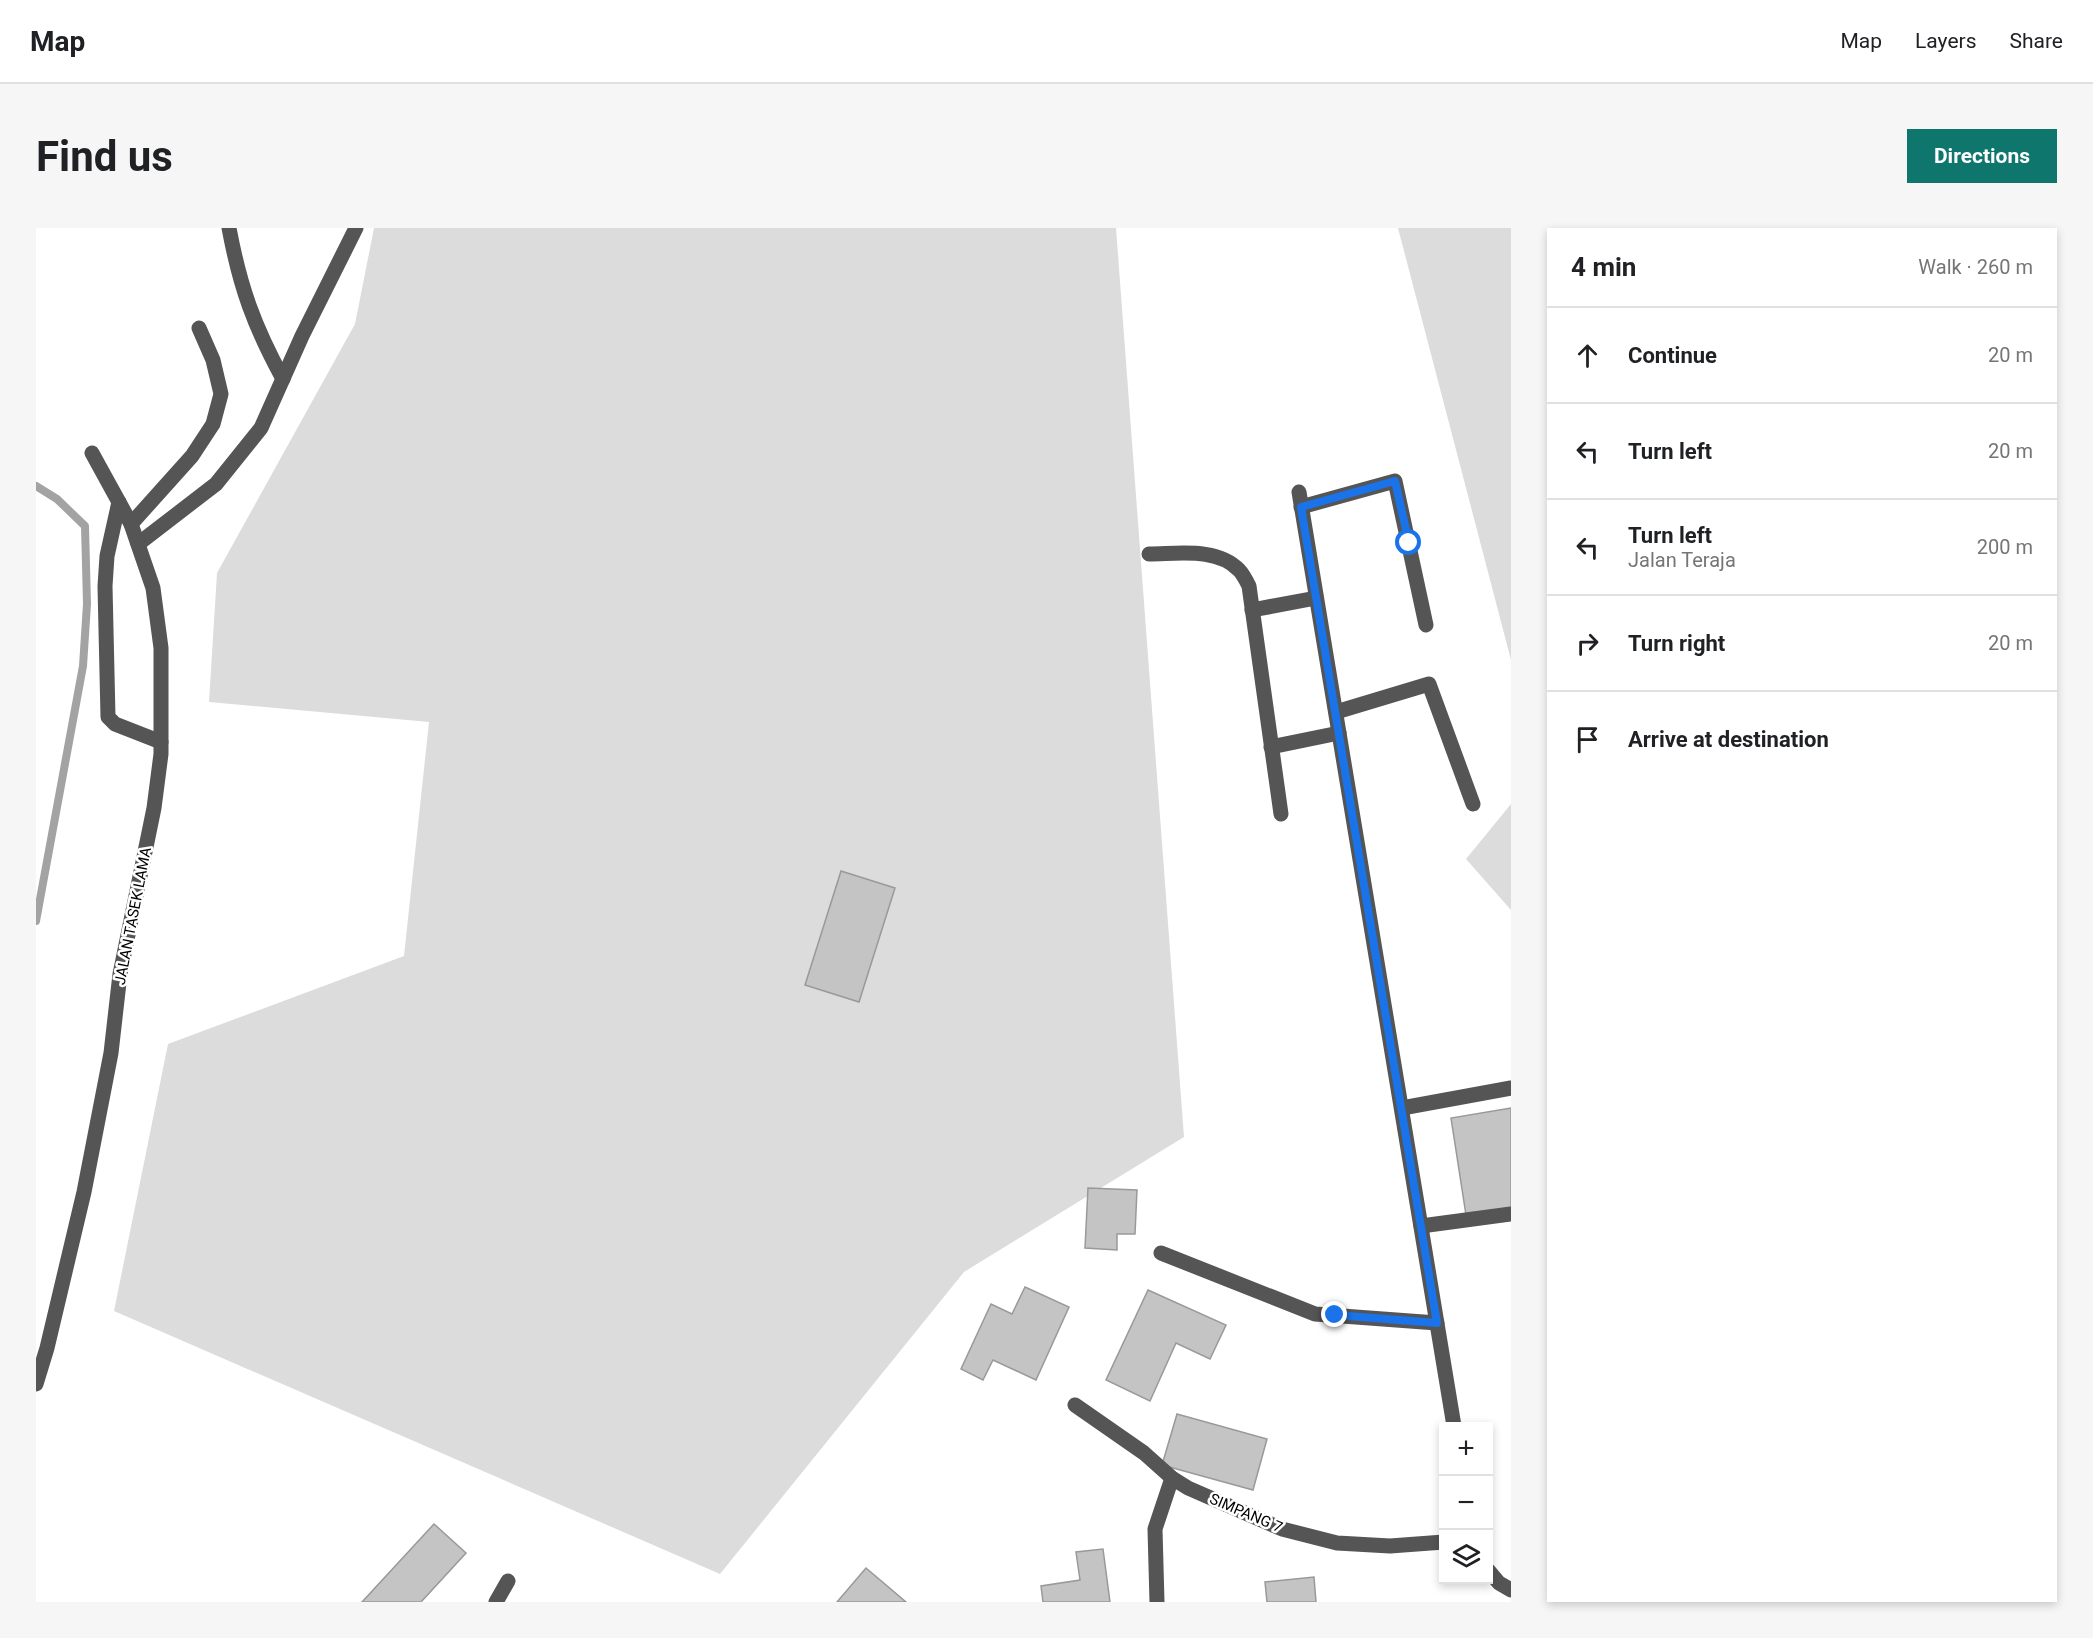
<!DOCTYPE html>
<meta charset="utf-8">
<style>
:root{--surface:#fff;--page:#f6f6f6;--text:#202124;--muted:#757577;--line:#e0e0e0;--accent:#0f766e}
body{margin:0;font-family:Roboto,sans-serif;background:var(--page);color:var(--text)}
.controls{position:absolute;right:18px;bottom:18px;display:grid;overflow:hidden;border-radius:0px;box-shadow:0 3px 9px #0003}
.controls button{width:54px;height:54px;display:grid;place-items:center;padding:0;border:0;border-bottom:2px solid var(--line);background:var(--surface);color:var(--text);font:30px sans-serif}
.stop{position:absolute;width:18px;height:18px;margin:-14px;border:4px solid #1a73e8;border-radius:50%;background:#fff}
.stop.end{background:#1a73e8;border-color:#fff;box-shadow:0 2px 6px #0008}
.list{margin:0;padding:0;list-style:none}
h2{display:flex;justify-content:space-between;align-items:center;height:78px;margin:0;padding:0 24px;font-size:26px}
h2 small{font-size:20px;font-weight:400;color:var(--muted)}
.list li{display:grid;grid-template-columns:39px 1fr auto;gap:18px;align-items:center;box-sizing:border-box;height:96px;padding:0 24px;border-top:2px solid var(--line)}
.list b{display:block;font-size:22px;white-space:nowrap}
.list p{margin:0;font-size:20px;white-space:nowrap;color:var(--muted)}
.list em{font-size:20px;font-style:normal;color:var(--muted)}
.icon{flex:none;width:33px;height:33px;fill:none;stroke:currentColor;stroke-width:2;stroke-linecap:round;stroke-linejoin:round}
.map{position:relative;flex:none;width:1475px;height:1374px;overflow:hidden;border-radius:0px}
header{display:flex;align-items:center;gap:36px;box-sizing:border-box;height:84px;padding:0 30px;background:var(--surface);border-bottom:2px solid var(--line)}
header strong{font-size:28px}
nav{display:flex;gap:33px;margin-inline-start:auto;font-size:21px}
.intro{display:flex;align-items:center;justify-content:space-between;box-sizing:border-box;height:144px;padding:0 36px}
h1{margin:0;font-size:42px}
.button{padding:15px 27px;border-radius:0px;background:var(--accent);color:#fff;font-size:21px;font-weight:700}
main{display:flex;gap:36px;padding:0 36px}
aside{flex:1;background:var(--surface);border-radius:0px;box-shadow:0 3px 9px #0003}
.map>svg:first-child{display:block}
.green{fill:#dcdcdc}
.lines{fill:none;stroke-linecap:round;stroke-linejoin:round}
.stream{stroke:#a3a3a3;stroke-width:8}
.building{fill:#c4c4c4;stroke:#999;stroke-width:1.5}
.minor{stroke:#555;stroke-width:15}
.route{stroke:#1a73e8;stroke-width:8}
.labels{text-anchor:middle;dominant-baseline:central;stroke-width:5;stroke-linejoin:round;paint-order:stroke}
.street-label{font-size:15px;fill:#000;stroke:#fff}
</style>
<header>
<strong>Map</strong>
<nav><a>Map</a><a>Layers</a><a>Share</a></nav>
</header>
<div class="intro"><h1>Find us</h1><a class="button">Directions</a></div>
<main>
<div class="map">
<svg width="1475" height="1374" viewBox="0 0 1475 1374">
<rect width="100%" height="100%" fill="#fff"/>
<g class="green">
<polygon points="338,0 1080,0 1148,909 928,1044 684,1346 78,1083 132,816 368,728 393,494 173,474 181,345 319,96"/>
<polygon points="1362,0 1475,0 1475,432"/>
<polygon points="1475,576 1475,682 1430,631"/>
</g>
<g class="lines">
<polyline class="stream" points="0,258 21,271 49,298 51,376 47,438 0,693"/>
</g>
<g class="building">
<polygon points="805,643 859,660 823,774 769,757"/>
<polygon points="1475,880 1475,980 1430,987 1415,890"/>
<polygon points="1052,960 1101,962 1099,1006 1081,1006 1081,1022 1049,1020"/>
<polygon points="989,1059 1033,1079 1000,1152 957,1132 947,1152 925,1141 955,1076 976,1086"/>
<polygon points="1112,1062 1190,1097 1174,1131 1140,1115 1114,1173 1070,1152"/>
<polygon points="1141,1186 1231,1211 1217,1262 1126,1237"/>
<polygon points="398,1296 430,1325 385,1374 326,1374"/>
<polygon points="1067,1321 1074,1374 1007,1374 1005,1358 1044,1352 1040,1324"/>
<polygon points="830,1340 870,1374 801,1374"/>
<polygon points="1278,1349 1280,1374 1231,1374 1229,1354"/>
</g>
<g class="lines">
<g class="minor">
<path d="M193,0C204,59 218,98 247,151"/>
<polyline points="1263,264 1418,1198"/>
<polyline points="83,274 71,328 69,358 72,489 79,496 125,514"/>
<polyline points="1265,279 1359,253 1390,397"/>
<polyline points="95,296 156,228 177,196 185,166 177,132 163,100"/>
<polyline points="102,316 180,256 225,200 266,108 320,0"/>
<path d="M1113,326C1142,326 1181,319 1203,342C1207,346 1210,352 1213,358L1245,586"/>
<polyline points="1216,382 1280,370"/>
<polyline points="1300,484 1393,456 1437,576"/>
<polyline points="1235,519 1303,505"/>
<polyline points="1366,880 1475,860"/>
<polyline points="1385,998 1475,986"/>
<polyline points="1125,1025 1279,1086 1401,1095"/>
<polyline points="0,1156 11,1120 48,964 75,825 84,746 118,580 125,526 125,420 117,360 95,296 56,225"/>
<polyline points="1039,1177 1108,1225 1136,1250 1152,1260 1246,1301 1301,1315 1354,1318 1408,1314"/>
<polyline points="1452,1342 1463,1355 1475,1362"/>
<polyline points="460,1374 472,1353"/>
<polyline points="1121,1374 1119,1301 1136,1250"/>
</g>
</g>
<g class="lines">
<polyline class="route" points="1299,1087 1401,1095 1265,279 1359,253 1373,315"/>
</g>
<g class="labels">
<g class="street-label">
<text transform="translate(97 688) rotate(-79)">JALAN TASEK LAMA</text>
<text transform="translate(1210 1285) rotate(23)">SIMPANG 7</text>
</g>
</g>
</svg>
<div class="controls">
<button>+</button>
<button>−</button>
<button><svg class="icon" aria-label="layers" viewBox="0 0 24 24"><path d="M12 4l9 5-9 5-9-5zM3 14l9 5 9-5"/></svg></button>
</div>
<div class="stop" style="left:1373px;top:315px"></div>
<div class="stop end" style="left:1299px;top:1087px"></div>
</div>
<aside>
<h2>4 min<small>Walk · 260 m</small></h2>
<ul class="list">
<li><svg class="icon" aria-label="ahead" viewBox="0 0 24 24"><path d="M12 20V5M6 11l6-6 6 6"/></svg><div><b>Continue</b></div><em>20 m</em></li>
<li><svg class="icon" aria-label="left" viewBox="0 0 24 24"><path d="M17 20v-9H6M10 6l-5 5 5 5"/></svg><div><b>Turn left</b></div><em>20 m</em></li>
<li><svg class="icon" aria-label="left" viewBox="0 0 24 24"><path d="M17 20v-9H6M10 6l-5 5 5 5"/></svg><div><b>Turn left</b><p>Jalan Teraja</p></div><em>200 m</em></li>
<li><svg class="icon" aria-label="right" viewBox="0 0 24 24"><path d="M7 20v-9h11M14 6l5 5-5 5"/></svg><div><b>Turn right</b></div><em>20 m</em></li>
<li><svg class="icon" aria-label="arrive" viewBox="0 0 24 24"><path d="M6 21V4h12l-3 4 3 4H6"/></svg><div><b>Arrive at destination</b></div></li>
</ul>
</aside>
</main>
